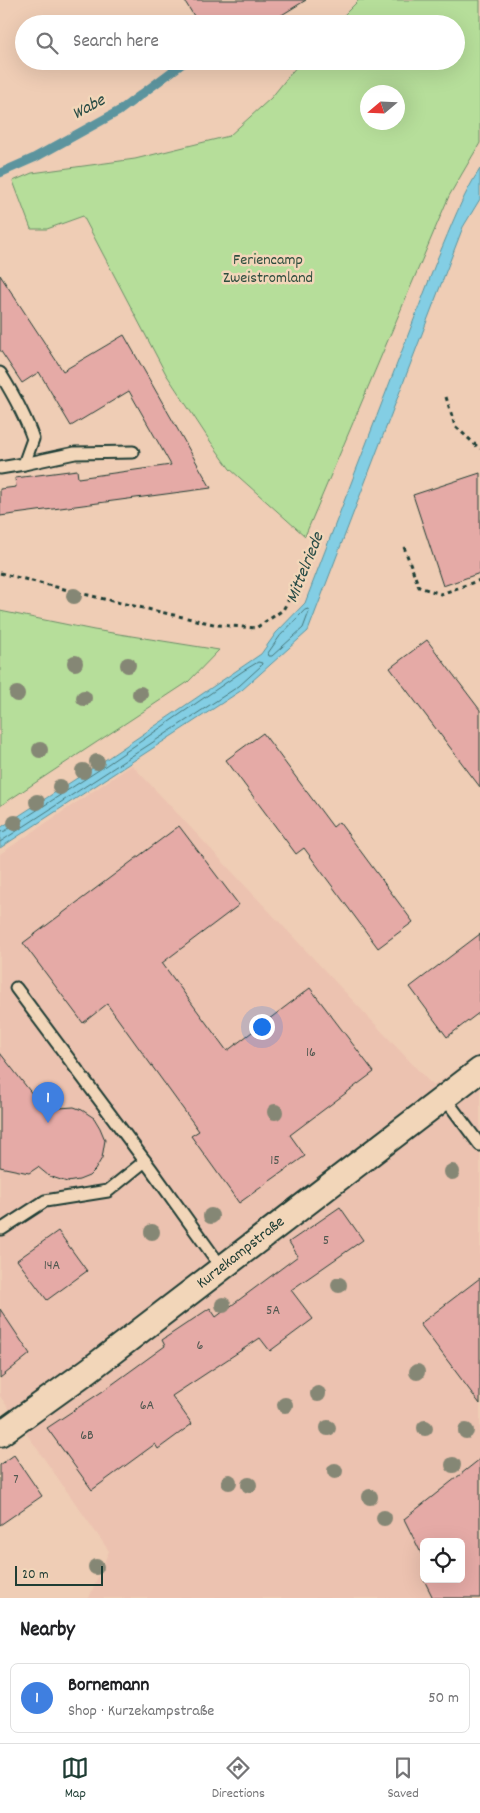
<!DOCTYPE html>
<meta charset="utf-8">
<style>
:root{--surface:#fff;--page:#f6f6f6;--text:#202124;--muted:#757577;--line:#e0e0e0;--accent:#1f3d34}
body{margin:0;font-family:Dekko,sans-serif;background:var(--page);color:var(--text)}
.controls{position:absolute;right:15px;bottom:15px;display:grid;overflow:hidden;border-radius:8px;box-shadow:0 5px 20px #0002}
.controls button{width:45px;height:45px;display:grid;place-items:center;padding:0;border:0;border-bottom:1px solid var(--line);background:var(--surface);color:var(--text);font:25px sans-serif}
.compass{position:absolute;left:360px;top:85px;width:45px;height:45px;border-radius:50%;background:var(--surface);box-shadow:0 5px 20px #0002;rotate:251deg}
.scale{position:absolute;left:15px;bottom:12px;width:88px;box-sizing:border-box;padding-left:5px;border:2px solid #1f3d34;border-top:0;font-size:14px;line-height:18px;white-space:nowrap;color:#1f3d34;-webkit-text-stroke:4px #f2d6b9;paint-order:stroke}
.you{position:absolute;left:261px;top:1026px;width:18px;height:18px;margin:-12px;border:4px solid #fff;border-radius:50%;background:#1a73e8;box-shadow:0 0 0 8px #1a73e833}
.badge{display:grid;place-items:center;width:32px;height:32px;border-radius:50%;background:var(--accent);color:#fff;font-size:16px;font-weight:700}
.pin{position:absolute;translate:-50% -41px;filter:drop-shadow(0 1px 2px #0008)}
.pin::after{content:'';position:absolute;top:26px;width:18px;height:15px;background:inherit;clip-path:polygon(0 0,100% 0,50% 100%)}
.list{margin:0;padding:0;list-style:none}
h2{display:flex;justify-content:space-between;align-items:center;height:65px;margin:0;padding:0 20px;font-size:21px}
h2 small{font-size:16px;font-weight:400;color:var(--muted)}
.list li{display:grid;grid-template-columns:32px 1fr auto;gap:15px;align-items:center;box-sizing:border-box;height:70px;margin:0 10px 10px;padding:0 10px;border:1px solid var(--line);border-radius:8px}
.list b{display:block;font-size:19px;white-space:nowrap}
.list p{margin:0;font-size:16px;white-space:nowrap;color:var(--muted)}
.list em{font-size:16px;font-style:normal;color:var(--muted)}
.icon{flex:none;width:28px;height:28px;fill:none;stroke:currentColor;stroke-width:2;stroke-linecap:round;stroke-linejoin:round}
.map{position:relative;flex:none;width:480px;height:1598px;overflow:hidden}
.search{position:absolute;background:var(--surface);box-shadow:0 5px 20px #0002;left:15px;right:15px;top:15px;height:55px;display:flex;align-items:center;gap:12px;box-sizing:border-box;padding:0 18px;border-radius:28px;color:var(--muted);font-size:19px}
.sheet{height:145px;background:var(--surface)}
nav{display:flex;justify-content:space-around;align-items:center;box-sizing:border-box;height:70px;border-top:1px solid var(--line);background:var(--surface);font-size:14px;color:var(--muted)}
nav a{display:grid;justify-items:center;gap:2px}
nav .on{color:var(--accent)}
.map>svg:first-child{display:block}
.built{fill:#ecc2b0;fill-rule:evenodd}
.green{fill:#b6de9a;stroke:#6a8e67;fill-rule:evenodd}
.water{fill:#83cee4;stroke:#5b949e}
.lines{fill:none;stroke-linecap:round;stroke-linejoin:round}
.shore{stroke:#47777a;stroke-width:1}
.stream{stroke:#5b949e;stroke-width:9}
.building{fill:#e5aaa6;stroke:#1f3d34}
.lane-casing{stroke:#1f3d34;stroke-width:15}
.street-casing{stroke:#1f3d34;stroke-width:28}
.path{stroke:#1f3d34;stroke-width:3;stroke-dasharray:4 4;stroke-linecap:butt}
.lane{stroke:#f2d6b9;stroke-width:11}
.street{stroke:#f2d6b9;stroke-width:24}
.tree{fill:#858774}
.labels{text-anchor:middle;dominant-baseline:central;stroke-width:5;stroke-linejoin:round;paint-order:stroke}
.number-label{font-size:14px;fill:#505850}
.park-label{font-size:16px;fill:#2e4d3e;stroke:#f2d6b9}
.street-label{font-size:16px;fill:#1f3d34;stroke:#f2d6b9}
.water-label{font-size:18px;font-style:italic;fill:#294c46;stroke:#f2d6b9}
</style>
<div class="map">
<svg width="480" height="1598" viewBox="0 0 480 1598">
<rect width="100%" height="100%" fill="#efcdb5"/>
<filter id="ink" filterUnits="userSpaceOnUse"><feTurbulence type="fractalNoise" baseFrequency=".02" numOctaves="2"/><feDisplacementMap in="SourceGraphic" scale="10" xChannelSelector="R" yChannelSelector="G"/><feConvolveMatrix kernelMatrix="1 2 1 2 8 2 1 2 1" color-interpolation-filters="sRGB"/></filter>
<g filter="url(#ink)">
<path class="built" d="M132,765L433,1086L480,1053V1598H89L109,1551L0,1396V854ZM424,1542H461V1579H424Z"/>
<g class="green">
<path d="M359,0H480V143L449,196L305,536L230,469L208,438L166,374L83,216L47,229H31L13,181L32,173L135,159L229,136L271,98L301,61H456V24H335ZM398,92V122H368V92Z"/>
<polygon points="0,611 94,630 219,650 188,682 0,806"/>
</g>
<path class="water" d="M480,169V199L463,227L308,631L242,690L0,848V828L102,762L261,654L276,633L305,603L438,257C451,227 462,196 480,169Z"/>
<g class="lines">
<g class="shore">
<polygon points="305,610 308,609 309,612 303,628 272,656 269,656 268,653 280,636"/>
<polyline points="0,832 5,831 105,766 243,671 258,662 262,663 261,666 239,686 0,842"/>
</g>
<polyline class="stream" points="0,173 34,158 119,111 186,61"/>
</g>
<g class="building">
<polygon points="184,0 306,0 267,24 199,24"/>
<polygon points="0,275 63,371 124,335 211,488 0,516 0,489 16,487 15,478 77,470 78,478 171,465 129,391 71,426 39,372 22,383 0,350"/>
<polygon points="480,473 480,573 443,586 413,495"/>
<polygon points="427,640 480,710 480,787 390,668"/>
<polygon points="263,733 333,827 339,822 413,922 378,948 304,848 296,854 226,760"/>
<polygon points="179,826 239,905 162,963 227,1051 310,988 374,1072 290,1135 305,1156 239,1203 191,1136 199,1131 107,1004 83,1023 23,943"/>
<polygon points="480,934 480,1012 447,1037 410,987"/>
<polygon points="0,1053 44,1109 74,1107 82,1110 94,1118 100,1128 105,1140 102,1158 95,1170 89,1176 79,1180 67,1182 49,1176 38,1167 29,1173 0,1167"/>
<polygon points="340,1207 363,1240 291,1290 313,1319 270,1351 260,1338 172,1396 192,1424 158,1449 155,1444 92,1490 47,1428 103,1391 165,1346 162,1340 210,1308 216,1317 298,1256 289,1242"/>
<polygon points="58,1231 87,1271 47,1300 17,1260"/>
<polygon points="480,1278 480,1404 420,1324"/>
<polygon points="0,1309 30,1354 0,1378"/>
<polygon points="14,1455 42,1496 0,1525 0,1465"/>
<polygon points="480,1459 480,1598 433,1598 422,1576 424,1574 424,1579 461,1579 461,1542 424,1542 424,1559 404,1519"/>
</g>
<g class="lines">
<g class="lane-casing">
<g id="lane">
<path d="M0,373C13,394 25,415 33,439L24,464L0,468"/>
<polyline points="24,464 75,453 133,452"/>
<polyline points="16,988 151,1169 222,1268"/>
<polyline points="444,1097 480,1145"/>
<polyline points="0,1228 2,1229 45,1201 108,1191 145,1161"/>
</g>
</g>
<g class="street-casing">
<polyline id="street" points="0,1434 89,1370 480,1070"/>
</g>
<g class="path">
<polyline points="446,397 455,426 480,449"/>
<polyline points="404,547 419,587 441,594 480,580"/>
<polyline points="0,573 112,601 218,625 256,628 283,610 308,564"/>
</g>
<use href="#lane" class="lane"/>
<use href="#street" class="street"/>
</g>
<g class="tree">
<circle cx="74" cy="596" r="8"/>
<circle cx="75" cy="663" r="8"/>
<circle cx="128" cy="665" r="8"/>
<circle cx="17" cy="694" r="8"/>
<circle cx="140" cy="694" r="8"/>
<circle cx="84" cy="698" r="8"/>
<circle cx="40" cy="750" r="8"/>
<circle cx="97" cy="762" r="8"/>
<circle cx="83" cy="771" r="8"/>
<circle cx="60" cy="787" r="8"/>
<circle cx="37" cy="802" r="8"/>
<circle cx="15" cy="823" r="8"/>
<circle cx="275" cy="1112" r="8"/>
<circle cx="452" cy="1172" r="8"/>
<circle cx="211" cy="1216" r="8"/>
<circle cx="152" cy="1232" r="8"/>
<circle cx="339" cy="1285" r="8"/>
<circle cx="223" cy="1305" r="8"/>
<circle cx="417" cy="1372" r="8"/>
<circle cx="318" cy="1394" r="8"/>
<circle cx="285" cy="1405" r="8"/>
<circle cx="328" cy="1428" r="8"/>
<circle cx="425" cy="1428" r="8"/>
<circle cx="466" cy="1431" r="8"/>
<circle cx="453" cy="1465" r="8"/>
<circle cx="335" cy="1471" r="8"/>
<circle cx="229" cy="1482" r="8"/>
<circle cx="249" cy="1485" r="8"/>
<circle cx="370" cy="1497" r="8"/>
<circle cx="384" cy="1518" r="8"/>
<circle cx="96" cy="1567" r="8"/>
</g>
</g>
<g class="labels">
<g class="number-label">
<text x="311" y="1053">16</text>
<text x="275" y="1161">15</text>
<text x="326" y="1241">5</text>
<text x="52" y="1266">14A</text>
<text x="273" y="1311">5A</text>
<text x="200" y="1346">6</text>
<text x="147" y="1406">6A</text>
<text x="87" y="1436">6B</text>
<text x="16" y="1480">7</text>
</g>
<g class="park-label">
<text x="268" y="260">Feriencamp<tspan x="268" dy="18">Zweistromland</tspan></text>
</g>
<g class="street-label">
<text transform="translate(241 1253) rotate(-38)">Kurzekampstraße</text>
</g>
<g class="water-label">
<text transform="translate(89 108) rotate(-28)">Wabe</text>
<text transform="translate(306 568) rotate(-68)">Mittelriede</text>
</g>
</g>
</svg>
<div class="controls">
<button><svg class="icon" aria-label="locate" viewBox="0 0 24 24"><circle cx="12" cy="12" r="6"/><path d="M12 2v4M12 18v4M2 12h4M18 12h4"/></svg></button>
</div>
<svg class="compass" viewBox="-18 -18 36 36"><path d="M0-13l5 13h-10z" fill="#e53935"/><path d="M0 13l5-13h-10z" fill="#757577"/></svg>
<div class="scale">20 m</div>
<div class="you"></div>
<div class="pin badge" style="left:48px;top:1123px;background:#3f7fe0">1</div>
<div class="search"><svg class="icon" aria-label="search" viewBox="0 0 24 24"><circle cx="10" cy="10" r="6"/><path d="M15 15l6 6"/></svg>Search here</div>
</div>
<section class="sheet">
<h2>Nearby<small></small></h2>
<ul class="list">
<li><span class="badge" style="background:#3f7fe0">1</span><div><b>Bornemann</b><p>Shop · Kurzekampstraße</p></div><em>50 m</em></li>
</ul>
</section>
<nav>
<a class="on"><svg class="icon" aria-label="map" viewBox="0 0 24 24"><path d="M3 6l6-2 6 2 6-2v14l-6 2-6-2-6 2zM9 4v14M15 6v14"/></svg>Map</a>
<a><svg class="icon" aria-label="directions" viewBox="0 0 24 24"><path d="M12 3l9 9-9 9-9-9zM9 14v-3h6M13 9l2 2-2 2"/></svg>Directions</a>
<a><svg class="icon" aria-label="saved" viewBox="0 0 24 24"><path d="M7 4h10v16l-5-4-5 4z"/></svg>Saved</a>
</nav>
